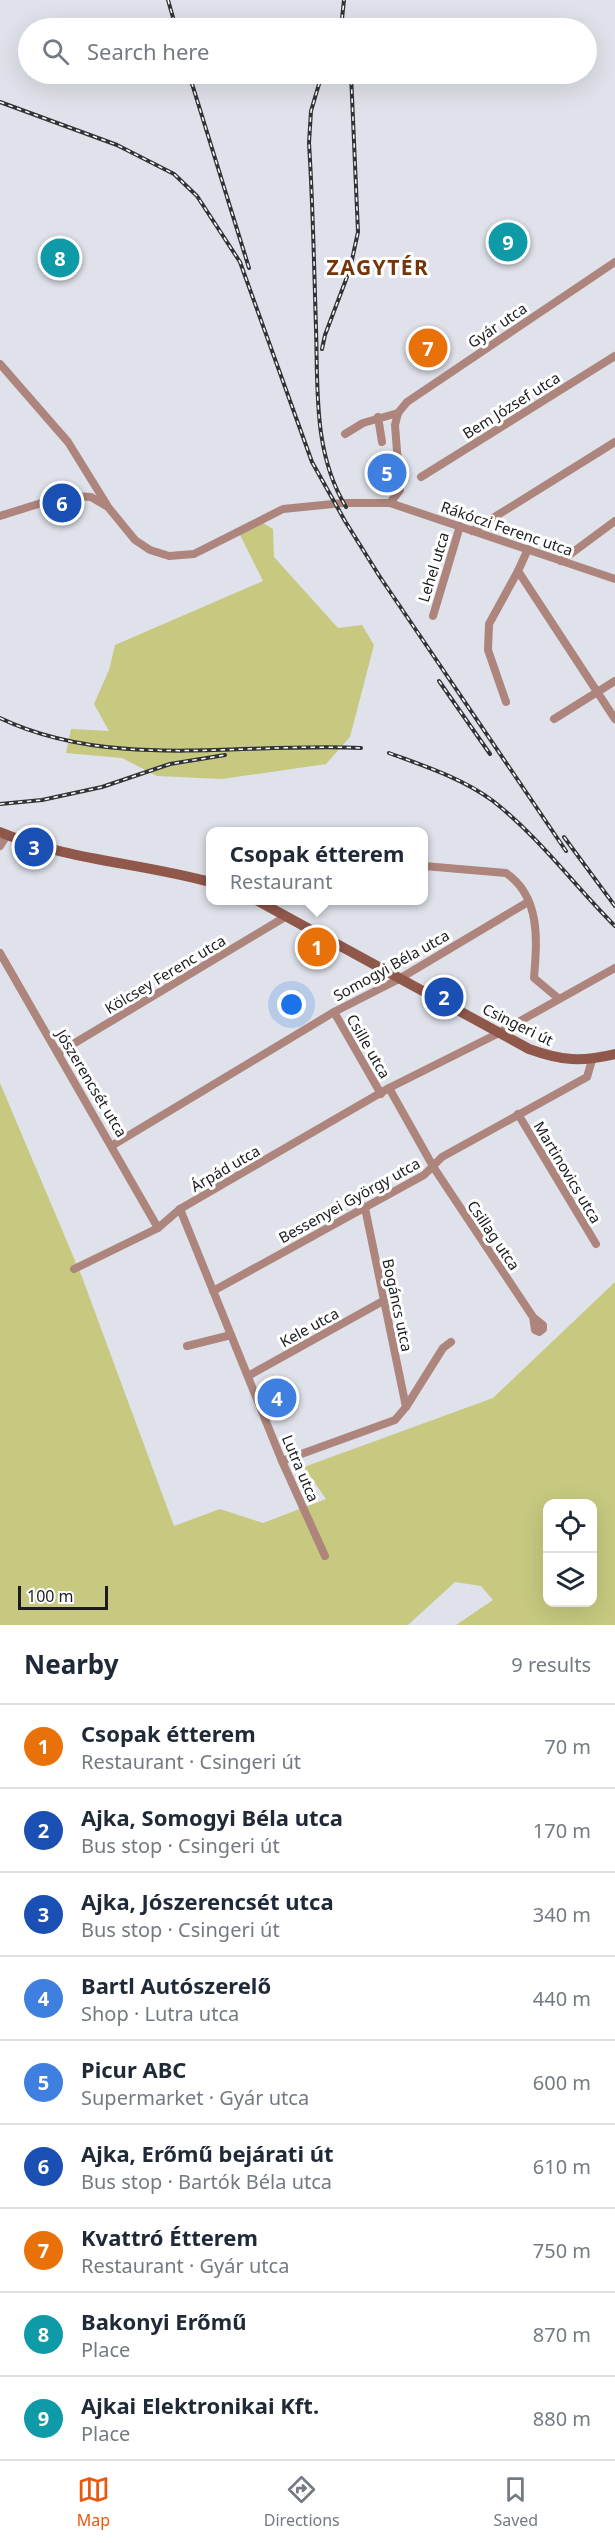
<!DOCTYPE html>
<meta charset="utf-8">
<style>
:root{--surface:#fff;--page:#f2f2f3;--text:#1f2937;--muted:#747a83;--line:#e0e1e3;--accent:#ea580c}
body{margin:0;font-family:"Noto Sans",sans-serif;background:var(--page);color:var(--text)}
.controls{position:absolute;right:18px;bottom:18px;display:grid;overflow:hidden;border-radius:12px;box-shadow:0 6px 24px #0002}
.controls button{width:54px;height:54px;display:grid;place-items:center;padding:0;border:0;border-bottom:2px solid var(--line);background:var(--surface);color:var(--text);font:30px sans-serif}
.scale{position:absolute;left:18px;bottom:15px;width:90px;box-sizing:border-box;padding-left:6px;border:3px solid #1b1c1f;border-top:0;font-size:16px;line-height:21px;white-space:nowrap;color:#1b1c1f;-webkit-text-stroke:4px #fff;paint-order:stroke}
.you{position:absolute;left:292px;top:1005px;width:21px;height:21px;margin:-15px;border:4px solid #fff;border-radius:50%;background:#1a73e8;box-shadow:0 0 0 9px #1a73e833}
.badge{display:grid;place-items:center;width:39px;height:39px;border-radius:50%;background:var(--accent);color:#fff;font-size:20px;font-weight:700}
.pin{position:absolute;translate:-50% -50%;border:3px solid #fff;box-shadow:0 2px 6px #0006}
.popup{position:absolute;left:206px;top:827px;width:222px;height:78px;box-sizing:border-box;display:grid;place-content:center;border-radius:12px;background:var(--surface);filter:drop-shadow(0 2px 4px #0005);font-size:20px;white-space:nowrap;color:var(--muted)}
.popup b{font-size:22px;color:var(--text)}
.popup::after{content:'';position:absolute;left:50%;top:100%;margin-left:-12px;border:12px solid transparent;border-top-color:var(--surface)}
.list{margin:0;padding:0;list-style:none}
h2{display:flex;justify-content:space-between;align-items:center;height:78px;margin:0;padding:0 24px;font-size:26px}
h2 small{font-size:20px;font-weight:400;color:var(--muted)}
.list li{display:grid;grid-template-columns:39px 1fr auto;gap:18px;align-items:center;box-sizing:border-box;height:84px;padding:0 24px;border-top:2px solid var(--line)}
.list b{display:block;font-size:22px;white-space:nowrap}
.list p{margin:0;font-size:20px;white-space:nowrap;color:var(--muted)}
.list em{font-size:20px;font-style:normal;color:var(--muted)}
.icon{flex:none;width:33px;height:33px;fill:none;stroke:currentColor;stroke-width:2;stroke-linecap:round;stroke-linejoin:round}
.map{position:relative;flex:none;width:615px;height:1625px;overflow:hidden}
.search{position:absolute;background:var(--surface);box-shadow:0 6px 24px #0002;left:18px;right:18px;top:18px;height:66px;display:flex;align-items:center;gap:15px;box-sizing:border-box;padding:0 21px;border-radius:33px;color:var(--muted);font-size:22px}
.sheet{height:834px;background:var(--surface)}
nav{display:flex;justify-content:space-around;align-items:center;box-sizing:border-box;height:84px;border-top:2px solid var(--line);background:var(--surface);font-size:16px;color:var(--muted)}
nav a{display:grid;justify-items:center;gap:3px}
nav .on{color:var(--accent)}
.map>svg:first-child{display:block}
.green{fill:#c6c97f;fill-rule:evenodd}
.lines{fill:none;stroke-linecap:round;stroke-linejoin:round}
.minor{stroke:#ad857c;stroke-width:8}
.secondary{stroke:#90574b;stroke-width:10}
.rail-casing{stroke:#313336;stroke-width:4}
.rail{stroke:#fff;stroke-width:1.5;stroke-dasharray:4.5;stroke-linecap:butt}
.labels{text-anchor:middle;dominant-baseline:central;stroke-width:6;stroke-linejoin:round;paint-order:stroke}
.street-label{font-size:15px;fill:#1b1c1f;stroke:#fff}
.district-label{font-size:21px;font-weight:bold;letter-spacing:1.5px;fill:#73360a;stroke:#fff}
</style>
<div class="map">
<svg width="615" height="1625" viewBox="0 0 615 1625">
<rect width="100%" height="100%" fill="#dfe2ea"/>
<g class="green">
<polygon points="263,523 273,529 274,557 338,628 362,625 374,645 350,737 326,764 222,779 157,776 122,758 66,753 71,729 109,731 94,704 109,670 115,645 263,581 240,535"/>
<path d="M0,1083L82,1277L174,1526L220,1509L263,1523L326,1499L304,1467L493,1398L615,1282V1625H456L493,1600L481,1586L455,1582L408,1625H0ZM548,1504H592V1602H548Z"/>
</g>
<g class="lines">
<g class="minor">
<polyline points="0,364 68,442 107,505"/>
<polyline points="378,417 382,442"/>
<polyline points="345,434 363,423 398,413"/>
<polyline points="421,477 615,356"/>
<polyline points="390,503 400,490 395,425 398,413 407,402 615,262"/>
<polyline points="0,516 54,499 73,496 91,497 108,507 135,540 150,550 169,556 194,554 283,509 343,503 390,503 615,579"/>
<polyline points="472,531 615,442"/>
<polyline points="528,549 518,571 615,719"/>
<polyline points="561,561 615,521"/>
<polyline points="433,616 460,526"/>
<polyline points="506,702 488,650 489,624 518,571"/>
<polyline points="554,719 615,681"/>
<polyline points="0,846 7,835"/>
<path d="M424,866L506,873C541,897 537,941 534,978L558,998"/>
<polyline points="0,953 158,1228"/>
<polyline points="334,1012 381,1094"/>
<polyline points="58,1053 285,917"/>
<polyline points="389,1088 434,1168 533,1317 543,1325 543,1329 539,1332 535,1330 533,1317"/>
<polyline points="518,1114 596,1244"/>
<polyline points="113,1145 334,1012 399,979 528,902"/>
<polyline points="180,1209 282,1461 325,1556"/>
<polyline points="74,1269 158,1228 180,1209 389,1088 495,1035 615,968"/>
<polyline points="213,1291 424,1175 442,1157 587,1077 592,1060"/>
<polyline points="187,1346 231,1335"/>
<polyline points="248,1376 383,1301"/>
<polyline points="406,1407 443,1348 451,1342"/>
<polyline points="282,1461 395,1420 406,1407 365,1208"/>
</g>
<g class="secondary">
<path d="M0,832C67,860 141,863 210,882"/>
<path d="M256,900L529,1049C562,1061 581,1062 615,1054"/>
</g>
<g class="rail-casing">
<g id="rail">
<polyline points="168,0 176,28"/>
<polyline points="341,28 344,0"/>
<polyline points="189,74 249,268"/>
<path d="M322,74L311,111L309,143C313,205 314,266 316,328C318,388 313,453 346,507"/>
<polyline points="0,102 117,145 174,174 197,196 240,262 312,462 345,521 380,577 566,851"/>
<polyline points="322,349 325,335 350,269 358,232 351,74"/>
<polyline points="439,681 490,754"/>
<path d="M0,718C111,771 242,742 361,748"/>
<path d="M389,753C424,766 462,778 493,801C539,837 574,885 615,926"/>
<polyline points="0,804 42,800 102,787 170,764 225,755"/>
<polyline points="564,837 615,906"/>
</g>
</g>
<use href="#rail" class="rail"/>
</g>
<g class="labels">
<g class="street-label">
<text transform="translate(497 325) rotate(-34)">Gyár utca</text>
<text transform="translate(511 405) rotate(-32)">Bem József utca</text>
<text transform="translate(507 528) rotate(19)">Rákóczi Ferenc utca</text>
<text transform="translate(433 567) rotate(-73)">Lehel utca</text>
<text transform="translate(391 965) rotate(-29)">Somogyi Béla utca</text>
<text transform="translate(165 974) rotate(-31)">Kölcsey Ferenc utca</text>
<text transform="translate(518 1024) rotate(26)">Csingeri út</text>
<text transform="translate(369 1046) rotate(60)">Csille utca</text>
<text transform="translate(92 1083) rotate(59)">Jószerencsét utca</text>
<text transform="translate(225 1168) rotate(-30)">Árpád utca</text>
<text transform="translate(568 1172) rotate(59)">Martinovics utca</text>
<text transform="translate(349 1200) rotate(-29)">Bessenyei György utca</text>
<text transform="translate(494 1235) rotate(56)">Csillag utca</text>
<text transform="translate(398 1305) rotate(78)">Bogáncs utca</text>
<text transform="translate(309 1327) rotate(-29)">Kele utca</text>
<text transform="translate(301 1468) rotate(67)">Lutra utca</text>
</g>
<g class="district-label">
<text x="378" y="267">ZAGYTÉR</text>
</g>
</g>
</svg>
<div class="controls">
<button><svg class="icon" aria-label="locate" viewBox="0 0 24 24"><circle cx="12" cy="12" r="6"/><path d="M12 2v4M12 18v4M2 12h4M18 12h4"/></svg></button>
<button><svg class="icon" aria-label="layers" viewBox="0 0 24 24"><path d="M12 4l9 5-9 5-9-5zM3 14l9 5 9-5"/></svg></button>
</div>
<div class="scale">100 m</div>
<div class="you"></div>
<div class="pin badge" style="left:317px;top:947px;background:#e8710a">1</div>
<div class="popup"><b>Csopak étterem</b>Restaurant</div>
<div class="pin badge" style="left:444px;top:997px;background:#1a4fb4">2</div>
<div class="pin badge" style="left:34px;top:847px;background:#1a4fb4">3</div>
<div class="pin badge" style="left:277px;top:1398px;background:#3f7fe0">4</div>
<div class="pin badge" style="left:387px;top:473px;background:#3f7fe0">5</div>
<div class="pin badge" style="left:62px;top:503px;background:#1a4fb4">6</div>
<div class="pin badge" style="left:428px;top:348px;background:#e8710a">7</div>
<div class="pin badge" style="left:60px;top:258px;background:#0f9aa8">8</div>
<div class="pin badge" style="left:508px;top:242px;background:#0f9aa8">9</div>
<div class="search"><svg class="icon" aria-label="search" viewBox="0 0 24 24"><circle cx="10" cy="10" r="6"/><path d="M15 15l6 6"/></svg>Search here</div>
</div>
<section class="sheet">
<h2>Nearby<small>9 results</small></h2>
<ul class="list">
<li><span class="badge" style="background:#e8710a">1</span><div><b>Csopak étterem</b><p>Restaurant · Csingeri út</p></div><em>70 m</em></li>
<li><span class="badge" style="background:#1a4fb4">2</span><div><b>Ajka, Somogyi Béla utca</b><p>Bus stop · Csingeri út</p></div><em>170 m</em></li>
<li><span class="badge" style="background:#1a4fb4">3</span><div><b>Ajka, Jószerencsét utca</b><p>Bus stop · Csingeri út</p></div><em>340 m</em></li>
<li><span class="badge" style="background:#3f7fe0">4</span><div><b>Bartl Autószerelő</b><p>Shop · Lutra utca</p></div><em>440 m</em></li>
<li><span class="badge" style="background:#3f7fe0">5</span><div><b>Picur ABC</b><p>Supermarket · Gyár utca</p></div><em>600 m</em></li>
<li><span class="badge" style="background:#1a4fb4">6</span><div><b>Ajka, Erőmű bejárati út</b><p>Bus stop · Bartók Béla utca</p></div><em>610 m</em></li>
<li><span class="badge" style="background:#e8710a">7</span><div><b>Kvattró Étterem</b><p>Restaurant · Gyár utca</p></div><em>750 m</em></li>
<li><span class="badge" style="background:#0f9aa8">8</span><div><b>Bakonyi Erőmű</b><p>Place</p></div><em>870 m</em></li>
<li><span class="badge" style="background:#0f9aa8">9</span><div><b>Ajkai Elektronikai Kft.</b><p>Place</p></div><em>880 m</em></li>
</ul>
</section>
<nav>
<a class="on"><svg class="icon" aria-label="map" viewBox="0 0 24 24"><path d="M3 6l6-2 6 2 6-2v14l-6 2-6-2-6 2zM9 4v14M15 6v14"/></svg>Map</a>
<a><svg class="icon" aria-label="directions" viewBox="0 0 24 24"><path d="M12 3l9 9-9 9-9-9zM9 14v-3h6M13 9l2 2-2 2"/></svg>Directions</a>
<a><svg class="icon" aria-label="saved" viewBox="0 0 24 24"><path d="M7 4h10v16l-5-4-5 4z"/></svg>Saved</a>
</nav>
